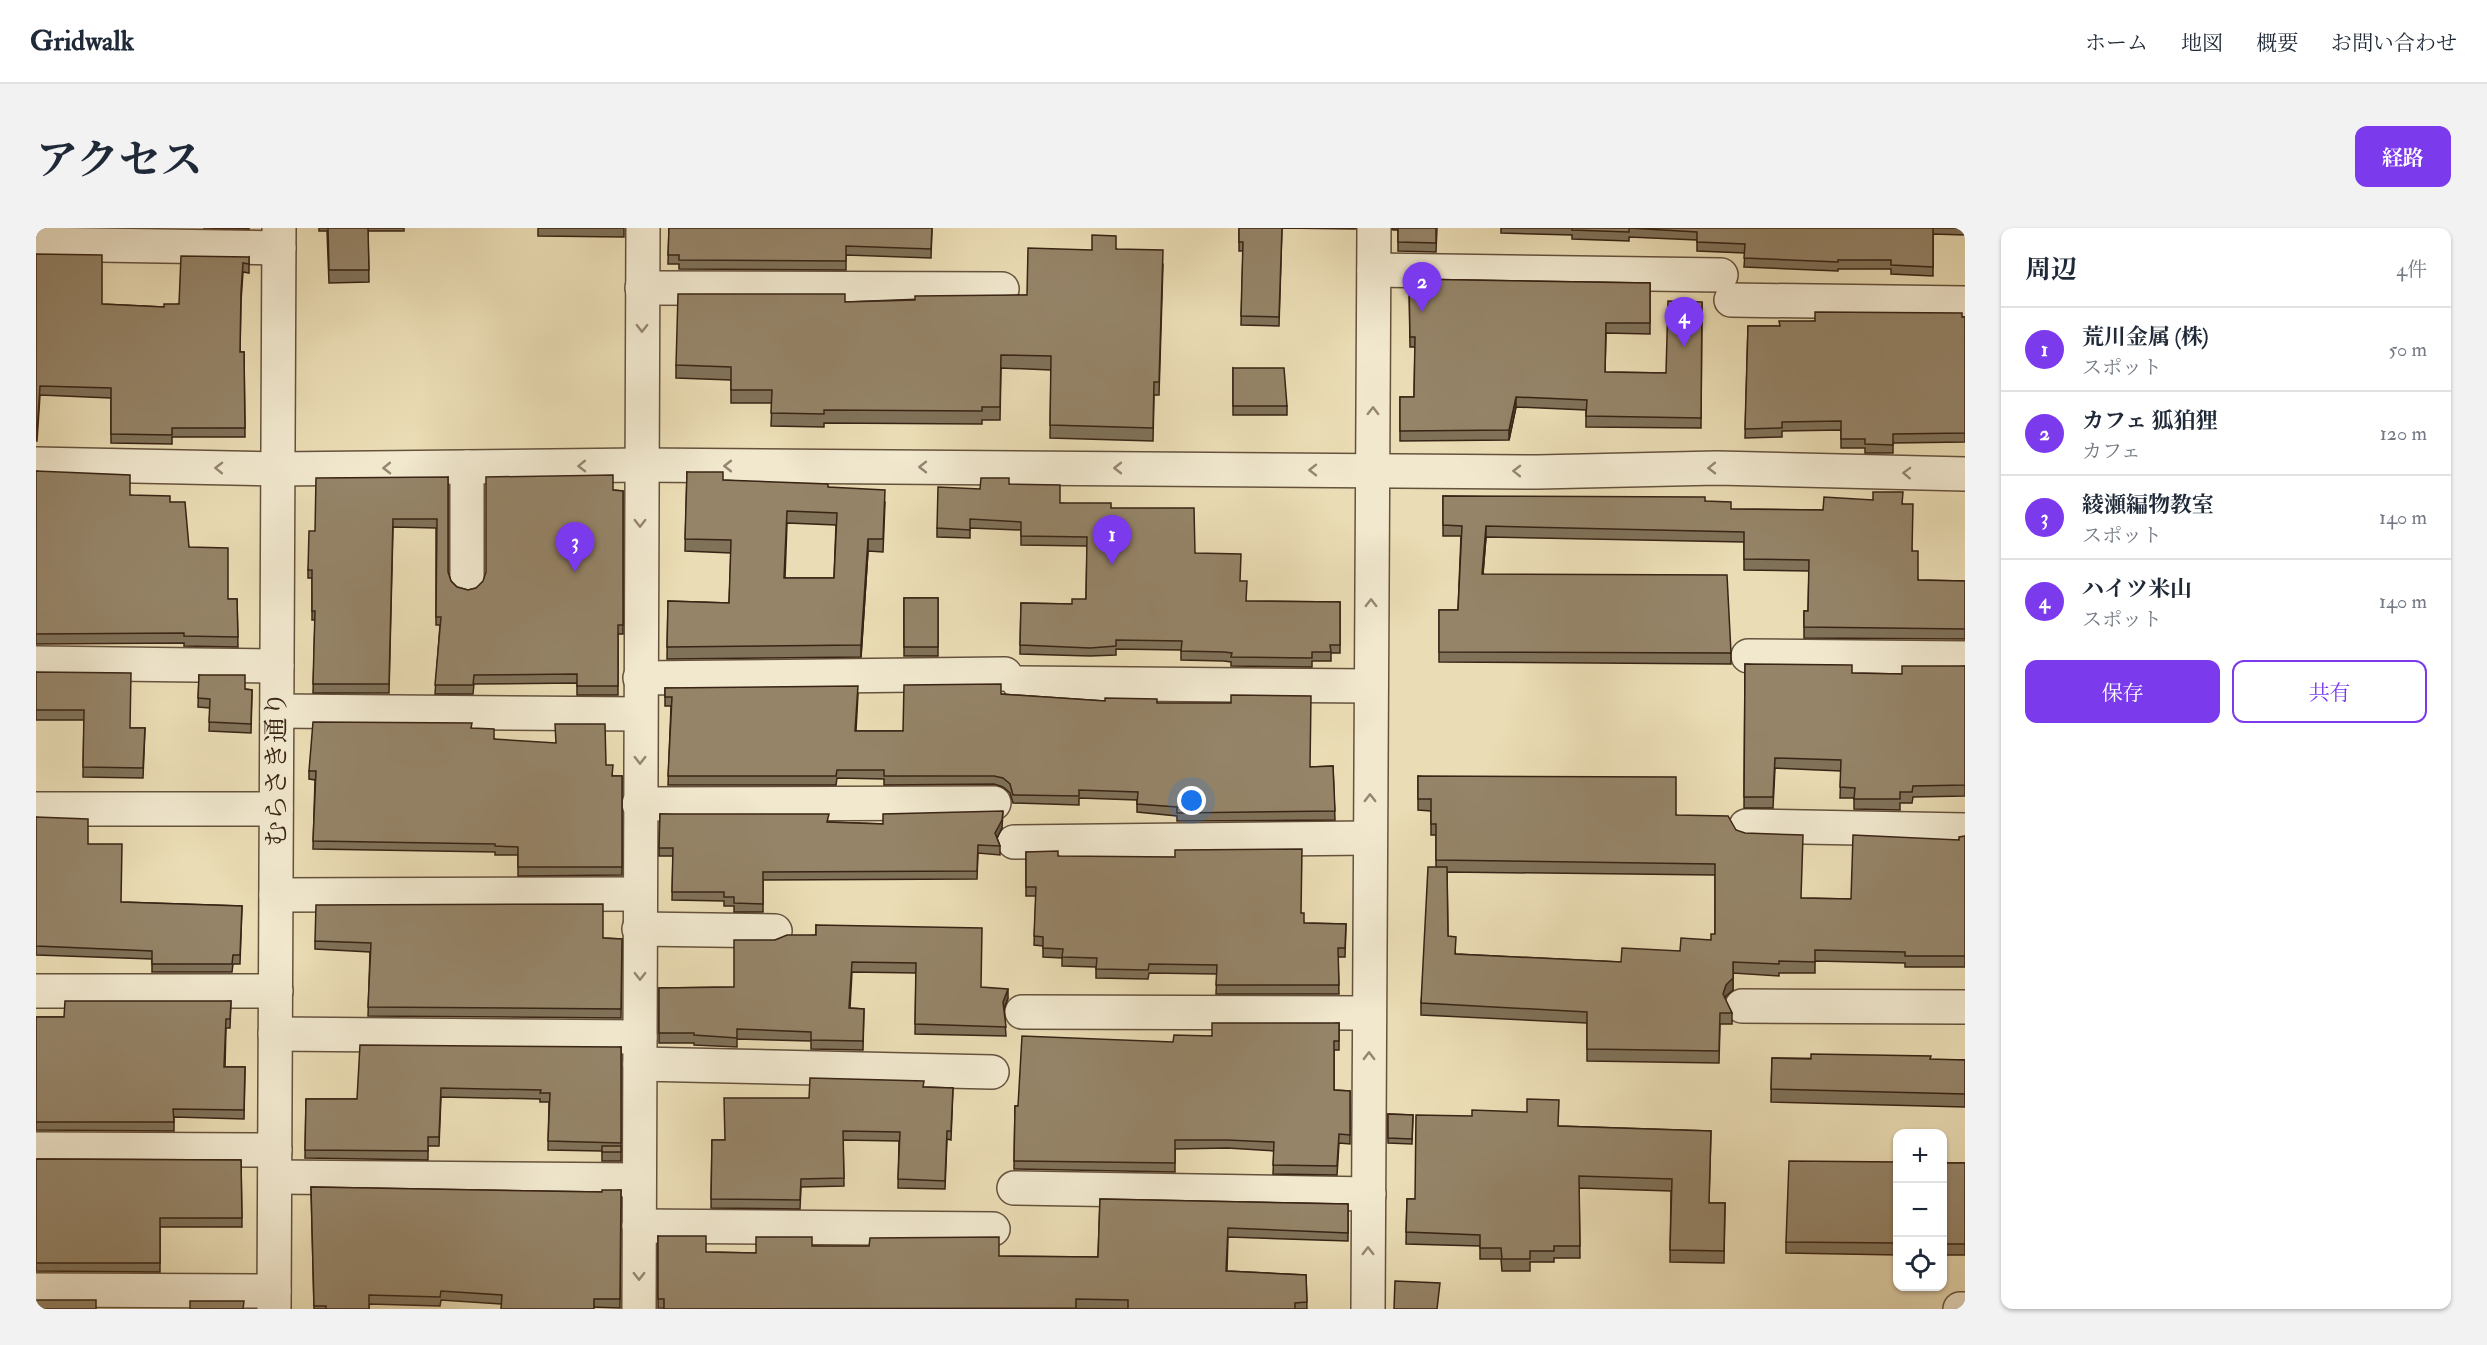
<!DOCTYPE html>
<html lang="ja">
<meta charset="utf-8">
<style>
:root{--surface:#fff;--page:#f2f2f3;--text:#1f2937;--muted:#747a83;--line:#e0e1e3;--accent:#7c3aed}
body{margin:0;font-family:"IM FELL Double Pica","Noto Serif JP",serif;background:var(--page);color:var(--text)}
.controls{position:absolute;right:18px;bottom:18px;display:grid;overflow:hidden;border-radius:12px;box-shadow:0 2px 4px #0004}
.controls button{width:54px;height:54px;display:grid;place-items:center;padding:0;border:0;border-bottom:2px solid var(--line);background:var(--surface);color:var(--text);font:30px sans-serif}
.you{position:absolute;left:1156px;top:573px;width:21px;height:21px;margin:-15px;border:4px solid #fff;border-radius:50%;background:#1a73e8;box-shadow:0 0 0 9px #1a73e833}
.badge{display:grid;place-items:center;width:39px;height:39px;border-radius:50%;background:var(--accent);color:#fff;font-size:20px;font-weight:700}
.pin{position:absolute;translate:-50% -50px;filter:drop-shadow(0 2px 3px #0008)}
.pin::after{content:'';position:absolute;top:32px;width:21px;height:18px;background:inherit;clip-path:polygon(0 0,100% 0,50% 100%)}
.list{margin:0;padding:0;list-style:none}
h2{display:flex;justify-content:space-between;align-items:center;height:78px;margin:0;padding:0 24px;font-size:26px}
h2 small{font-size:20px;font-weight:400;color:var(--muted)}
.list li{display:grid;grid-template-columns:39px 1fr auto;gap:18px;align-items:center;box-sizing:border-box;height:84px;padding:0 24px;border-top:2px solid var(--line)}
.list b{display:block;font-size:22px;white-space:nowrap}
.list p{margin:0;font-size:20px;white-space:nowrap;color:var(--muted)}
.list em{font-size:20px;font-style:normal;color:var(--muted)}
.actions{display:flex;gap:12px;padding:18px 24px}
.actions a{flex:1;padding:14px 0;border:2px solid var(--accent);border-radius:12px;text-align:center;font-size:21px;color:var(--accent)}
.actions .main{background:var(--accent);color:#fff}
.icon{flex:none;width:33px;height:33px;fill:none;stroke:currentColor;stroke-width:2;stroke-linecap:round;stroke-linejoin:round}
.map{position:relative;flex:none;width:1929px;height:1081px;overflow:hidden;border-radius:12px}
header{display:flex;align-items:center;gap:36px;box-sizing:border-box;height:84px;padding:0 30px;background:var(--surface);border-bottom:2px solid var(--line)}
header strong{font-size:28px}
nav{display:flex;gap:33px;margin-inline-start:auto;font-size:21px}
.intro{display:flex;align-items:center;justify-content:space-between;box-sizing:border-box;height:144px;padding:0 36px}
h1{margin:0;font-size:42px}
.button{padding:15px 27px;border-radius:12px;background:var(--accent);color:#fff;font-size:21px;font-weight:700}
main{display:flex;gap:36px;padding:0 36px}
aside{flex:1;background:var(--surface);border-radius:12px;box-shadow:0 2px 4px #0004}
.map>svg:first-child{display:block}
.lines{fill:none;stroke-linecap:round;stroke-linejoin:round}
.minor-casing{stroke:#65523d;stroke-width:36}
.minor{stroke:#f1e8ce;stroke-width:33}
.wall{fill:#807259;stroke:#392415;stroke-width:1.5;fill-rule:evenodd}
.shaded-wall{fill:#685c49;stroke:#392415;stroke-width:1.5}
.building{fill:#958468;stroke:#392415;stroke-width:1.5;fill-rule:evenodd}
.oneway{stroke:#958672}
.labels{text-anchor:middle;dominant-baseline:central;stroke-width:6;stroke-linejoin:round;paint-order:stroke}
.street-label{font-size:26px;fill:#392415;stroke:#f1e8ce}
</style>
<header>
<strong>Gridwalk</strong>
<nav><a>ホーム</a><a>地図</a><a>概要</a><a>お問い合わせ</a></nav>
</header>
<div class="intro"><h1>アクセス</h1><a class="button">経路</a></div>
<main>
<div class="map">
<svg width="1929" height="1081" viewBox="0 0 1929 1081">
<rect width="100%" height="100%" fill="#eadcb4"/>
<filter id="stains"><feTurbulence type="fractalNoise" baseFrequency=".00333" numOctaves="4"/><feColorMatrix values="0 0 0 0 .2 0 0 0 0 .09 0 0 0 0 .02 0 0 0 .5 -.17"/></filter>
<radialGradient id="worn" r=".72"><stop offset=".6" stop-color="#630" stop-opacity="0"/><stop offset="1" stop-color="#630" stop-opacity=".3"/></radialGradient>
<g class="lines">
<g class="minor-casing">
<g id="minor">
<polyline points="0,16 243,20"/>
<polyline points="1338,42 1685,47"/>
<polyline points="606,60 966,61"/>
<polyline points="1695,72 1929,75"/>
<polyline points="0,236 242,241 604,237 1502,244 1681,240 1929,246"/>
<polyline points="431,239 431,352"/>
<polyline points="1712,428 1929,430"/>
<polyline points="0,435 241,438"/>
<polyline points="604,450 969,446"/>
<polyline points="983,455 1335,458"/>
<polyline points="241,483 604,486"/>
<polyline points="603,576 958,575"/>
<polyline points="0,581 240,581"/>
<polyline points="1710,598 1929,602"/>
<polyline points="978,614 1334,610"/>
<polyline points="240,667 603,666"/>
<polyline points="603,701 739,703"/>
<polyline points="0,763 240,763"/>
<polyline points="1706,778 1929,779"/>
<polyline points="986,784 1333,785"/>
<polyline points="239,806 604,809"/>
<polyline points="604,836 956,844"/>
<polyline points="0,921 239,922"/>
<polyline points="239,949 603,952"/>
<polyline points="978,960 1333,966"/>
<polyline points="603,998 957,1001"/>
<polyline points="0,1062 238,1063"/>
<polyline points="238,1081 243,0"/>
<polyline points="603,1081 607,0"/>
<polyline points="1332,1081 1338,0"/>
<polyline points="1924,1081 1929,1081"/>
</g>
</g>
<use href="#minor" class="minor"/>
</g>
<g class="wall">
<polygon points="167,0 213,0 213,1"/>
<polygon points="283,0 368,0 368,3 332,3 333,54 293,55 291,3 283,3"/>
<polygon points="502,0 588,0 588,9 502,8"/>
<polygon points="633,0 896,0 895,30 810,27 810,42 643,41 643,36 632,36"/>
<polygon points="1203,0 1320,0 1319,1 1246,0 1243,98 1205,97 1207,23 1203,23"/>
<polygon points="1356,0 1401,0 1400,24 1362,23 1362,2 1357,2"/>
<polygon points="1465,0 1929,0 1929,7 1897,6 1897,48 1855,46 1855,41 1802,41 1802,43 1708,39 1709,25 1661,23 1661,12 1593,9 1593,13 1536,11 1536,7 1465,5"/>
<polygon points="1080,21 1127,36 1123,167 1118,167 1117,213 1014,210 1015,142 965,140 964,192 946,192 946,196 788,195 788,199 735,198 736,175 695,175 695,152 640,150 640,137 809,74 991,67 1056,22"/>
<polygon points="0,26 66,76 128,79 143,76 213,29 213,45 207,44 205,73 204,124 208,124 209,209 136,209 136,216 75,215 75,170 4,167 1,213 0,213"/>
<polygon points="1373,51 1614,55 1614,106 1570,105 1569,144 1630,145 1666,74 1665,200 1550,199 1550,182 1480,179 1473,212 1364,213 1364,169 1378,169 1379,119 1374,119"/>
<polygon points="1926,89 1929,89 1929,214 1857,215 1857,225 1829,225 1829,220 1805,220 1805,202 1746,203 1746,209 1709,210 1712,98 1744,98 1779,93"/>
<polygon points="1197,140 1251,178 1251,187 1197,187"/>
<polygon points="0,243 94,267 134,274 153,319 192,371 201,371 202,419 148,418 148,415 0,416"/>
<path d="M651,244L687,252L792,259L849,274L847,324L832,323L825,429L631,431L632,373L693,375L695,325L649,323ZM751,295L800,297L798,350H749Z"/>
<polygon points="412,249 412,344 415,353 421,359 432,362 440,360 577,262 587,263 587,406 582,406 582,467 541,467 541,455 438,456 437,466 399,466 404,397 400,397 400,300 357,299 353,465 277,465 279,392 276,392 276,350 272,350 272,342 279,303"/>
<polygon points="973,256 1024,275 1075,280 1159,325 1204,353 1210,373 1304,374 1304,425 1295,425 1295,433 1276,433 1276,439 1195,438 1195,434 1188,433 1145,432 1145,422 1080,421 1080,427 1054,428 984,426 985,375 1036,376 1050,371 1051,318 985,317 985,302 934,300 934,310 901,309 901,300 944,261"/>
<polygon points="1407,268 1669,273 1695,281 1787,282 1867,276 1882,352 1929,353 1929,411 1768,410 1768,383 1772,383 1773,343 1708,342 1708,314 1450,309 1447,346 1695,425 1695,436 1403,434 1403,382 1422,382 1425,308 1407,308"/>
<rect x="868" y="370" width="34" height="58"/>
<polygon points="1709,436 1816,445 1866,446 1929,438 1929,568 1877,569 1876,575 1864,575 1864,582 1818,581 1818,570 1804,570 1805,543 1739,540 1737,580 1708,580"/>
<polygon points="0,444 94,500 109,500 107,550 47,549 48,492 0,492"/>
<polygon points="163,447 209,461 216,462 215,505 173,503 174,480 162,479"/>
<polygon points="629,460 822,466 820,503 867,503 965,466 1069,473 1121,475 1274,539 1297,538 1299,592 1141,593 1141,588 1101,584 1101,572 1043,570 1043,577 977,575 974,565 967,559 958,556 848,557 848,551 801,550 800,557 632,557 635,478 629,478"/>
<polygon points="435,500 458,511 570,537 577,548 586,548 586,647 482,648 482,627 459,627 459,624 277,621 279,552 273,551 273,543"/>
<path d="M1382,548L1640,587L1700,602L1765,670L1815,671L1929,608V739H1869V735L1779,733V745H1743V748L1697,745V762L1690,768L1689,771L1696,785V796H1684L1683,835L1551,833V795L1385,787V775L1400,639V607H1395V583L1382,582ZM1411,644L1679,647V706L1675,712L1644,723L1585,734L1420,726L1412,708Z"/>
<polygon points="624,586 793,594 966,600 961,610 964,618 964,627 942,625 941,651 727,652 727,684 698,684 698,678 688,678 688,673 636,672 637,628 623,628"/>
<polygon points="0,589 52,616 85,674 206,678 204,736 197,736 196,744 116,744 116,731 0,727"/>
<polygon points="990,624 1022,628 1265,685 1268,695 1310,696 1309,729 1302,729 1303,766 1180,766 1181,746 1113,745 1112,751 1060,750 1060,739 1026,738 1026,730 1007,729 1007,718 998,717 1000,668 990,668"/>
<polygon points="780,697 972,770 968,781 970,808 879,806 880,745 816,744 814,780 828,781 827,822 775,821 775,813 701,811 701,819 658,817 658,815 623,815 623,760 698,759 739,712 780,707"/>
<polygon points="567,710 586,711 585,790 332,788 334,724 279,721 279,713"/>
<polygon points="195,773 194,800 190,800 189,839 209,839 208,891 138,889 138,903 0,902 0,789 28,789"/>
<polygon points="1303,795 1303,822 1298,822 1298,862 1314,863 1314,916 1303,915 1301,947 1237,946 1238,923 1191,920 1139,921 1139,944 978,941 979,878 982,878 1137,814 1176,808"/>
<polygon points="585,819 585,933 566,933 566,923 512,922 513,874 504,874 504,871 405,869 403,918 392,918 392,932 269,930 270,871 321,871"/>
<polygon points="1736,830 1929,832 1929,879 1735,874"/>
<polygon points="888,859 917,860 915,912 911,911 909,961 862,960 863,913 807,912 808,958 765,959 764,981 675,980 676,912 688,912 773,870"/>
<polygon points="1352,886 1377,887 1376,916 1352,915"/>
<polygon points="1522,898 1675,903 1673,975 1689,975 1688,1035 1634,1034 1635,963 1543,960 1544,1030 1518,1030 1518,1034 1494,1034 1494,1043 1466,1043 1465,1031 1444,1031 1444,1018 1370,1016 1371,971 1379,971"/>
<polygon points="0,931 205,932 206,999 124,999 124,1044 0,1043"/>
<polygon points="1862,934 1862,1027 1750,1025 1750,1014"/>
<rect x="1906" y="935" width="23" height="92"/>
<polygon points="275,959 566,964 585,962 584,1080 465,1076 405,1072 404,1078 333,1076 333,1081 278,1081"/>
<polygon points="1064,971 1312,976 1312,1013 1192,1009 1191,1043 1270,1047 1271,1081 622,1080 622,1008 670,1024 720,1025 776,1018 963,1028 1062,1029"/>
</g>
<g class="shaded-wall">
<polygon points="1480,169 1480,179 1473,212 1473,202"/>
<polygon points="1450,298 1450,309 1446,357 1446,346"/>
<polygon points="832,311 832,323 825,429 825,417"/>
<polygon points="967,583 966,600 959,614 959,605"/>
<polygon points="1697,734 1697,762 1690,768 1687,777 1687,766"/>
<polygon points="972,761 972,770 967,783 967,774"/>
</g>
<g class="building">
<polygon points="292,0 332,0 333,42 293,42"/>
<polygon points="633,0 896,0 895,21 810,18 810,33 643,32 643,27 632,27"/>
<polygon points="1203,0 1246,0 1243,89 1205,88 1207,14 1203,14"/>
<polygon points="1362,0 1400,0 1400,15 1362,14"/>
<polygon points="1536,0 1897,0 1897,39 1855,37 1855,32 1802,32 1802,34 1708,30 1709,16 1661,14 1661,4 1593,0 1593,4 1536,2"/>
<polygon points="1056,7 1080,8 1080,21 1127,22 1123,154 1118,154 1117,200 1014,197 1015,128 965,127 964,179 946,179 946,183 788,182 788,186 735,185 736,162 695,162 695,139 640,137 642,66 809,66 809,74 879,72 879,68 991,67 992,20 1056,22"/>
<polygon points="0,26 66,27 66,76 128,79 128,76 143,76 145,28 213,29 213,36 207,35 205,64 204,124 208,124 209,200 136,200 136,207 75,206 75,160 4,158 1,204 0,204"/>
<polygon points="1373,51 1614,55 1614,95 1570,95 1569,144 1630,145 1632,73 1666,74 1665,190 1550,188 1551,172 1480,169 1473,202 1364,203 1364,169 1378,169 1379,109 1374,109"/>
<polygon points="1779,84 1926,85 1926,89 1929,89 1929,205 1857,206 1857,217 1829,216 1829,211 1805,211 1805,193 1746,194 1746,200 1709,201 1712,98 1744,98 1743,93 1779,93"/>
<polygon points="1197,140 1248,140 1251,178 1197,178"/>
<polygon points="0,243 94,247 94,267 134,268 134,274 149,274 153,319 192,320 192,371 201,371 202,409 148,408 148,405 0,406"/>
<path d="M651,244H687V252L792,256V259L849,262L847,311H832L825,417L631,419L632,373L693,375L695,312L649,311ZM751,283L801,285L798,350H748Z"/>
<polygon points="577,247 577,262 587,263 587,397 582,397 582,458 541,458 541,446 438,447 437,457 399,457 405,389 400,389 401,291 357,291 353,456 277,456 279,383 276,383 276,342 272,342 273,303 279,303 280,250 412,249 412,344 415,353 421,359 432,362 440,360 447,353 450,344 450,249"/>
<polygon points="945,250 973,250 973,256 1024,257 1024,275 1075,275 1075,280 1158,280 1159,325 1205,326 1204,353 1211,353 1210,373 1304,374 1304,417 1294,417 1295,424 1276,424 1276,430 1195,429 1196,425 1188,424 1145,423 1146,413 1080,412 1080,418 1054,420 984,417 985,375 1036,376 1036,371 1050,371 1051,309 985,308 985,294 934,291 934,302 901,300 902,259 944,261"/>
<polygon points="1837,264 1867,264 1866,276 1877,276 1876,323 1882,323 1882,352 1929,353 1929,401 1768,399 1768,383 1772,383 1773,332 1708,331 1708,304 1450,298 1446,346 1691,347 1695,425 1403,424 1403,382 1422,382 1426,298 1407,297 1407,268 1669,269 1669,273 1695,274 1695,281 1787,282 1788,269 1837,272"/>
<rect x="868" y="370" width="34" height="49"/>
<polygon points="1709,436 1816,437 1816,445 1866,446 1866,438 1929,438 1929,557 1877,558 1876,564 1864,564 1864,571 1818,571 1819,560 1804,559 1805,532 1739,530 1737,569 1708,569"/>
<polygon points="0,444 95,445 94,500 109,500 107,540 47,539 48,482 0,482"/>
<polygon points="163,447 209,447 209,461 216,462 215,496 173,494 174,471 162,470"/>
<polygon points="965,456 965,466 1069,473 1069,470 1121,471 1121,475 1195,475 1195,467 1275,468 1274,539 1297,538 1299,583 1141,585 1141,579 1101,576 1102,564 1043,562 1043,568 977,567 974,556 967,550 958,548 848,548 848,542 801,542 800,548 632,548 636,469 629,469 629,460 822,458 819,503 867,503 868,457"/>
<polygon points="277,494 436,495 435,500 458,501 458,511 520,515 519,496 569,496 570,537 577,537 576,548 586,548 586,639 482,639 482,619 459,618 459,616 277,613 280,543 273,543"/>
<polygon points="1382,548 1640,549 1640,587 1692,588 1700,602 1709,605 1767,607 1765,670 1815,671 1817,607 1923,612 1923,609 1929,608 1929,728 1869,728 1869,724 1779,722 1779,734 1743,733 1743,736 1697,734 1697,750 1690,757 1687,766 1696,785 1684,785 1683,823 1551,821 1551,784 1385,775 1392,639 1411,639 1412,708 1420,709 1419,726 1585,734 1586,720 1644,723 1645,710 1675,712 1675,706 1679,706 1679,636 1400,632 1400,596 1395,596 1395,571 1382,571"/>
<polygon points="967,583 966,592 959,605 964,618 942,617 941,643 727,644 727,676 698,675 698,669 688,669 688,664 636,664 637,620 623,620 624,586 793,586 791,594 847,596 847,586"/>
<polygon points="0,589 52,591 52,616 86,616 85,674 206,678 204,727 197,727 196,736 116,736 116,723 0,718"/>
<polygon points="1266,621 1265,685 1268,685 1268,695 1310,696 1309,720 1302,720 1303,757 1180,757 1181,737 1113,736 1112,742 1060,741 1061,730 1026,729 1027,721 1007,720 1007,709 998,708 1000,659 990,659 990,624 1022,623 1022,628 1139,629 1139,622"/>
<polygon points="567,676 567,710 586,711 585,781 332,779 335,715 279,713 280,677"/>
<polygon points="780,697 946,700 945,759 972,761 967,774 970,799 879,796 880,735 816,734 813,780 828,781 827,813 775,812 775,804 701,801 701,810 658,807 658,805 623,805 623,760 698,759 698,712 739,712 751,707 780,707"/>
<polygon points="29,773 195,773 194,791 190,791 188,839 209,839 208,882 137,881 138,894 0,894 0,789 28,789"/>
<polygon points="1176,795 1303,795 1303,813 1298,813 1298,862 1314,863 1314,907 1303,906 1301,938 1237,937 1238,914 1191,912 1139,912 1139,935 978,933 979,878 982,878 986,808 1137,814 1138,807 1176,808"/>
<polygon points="324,817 585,819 585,915 512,913 514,865 504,865 505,862 405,860 403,909 392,909 392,923 269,922 270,871 321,871"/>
<polygon points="1775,826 1895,828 1894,831 1929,832 1929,866 1735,861 1736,830 1775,831"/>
<polygon points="774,850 888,853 887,859 917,860 915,903 911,903 909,953 862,951 864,904 807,903 808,950 765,951 764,972 675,971 676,912 689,912 688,870 773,870"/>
<polygon points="1491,871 1523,872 1522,898 1675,903 1673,975 1689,975 1688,1023 1634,1022 1636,951 1543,948 1544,1018 1518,1018 1518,1023 1494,1023 1494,1031 1466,1031 1465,1020 1444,1020 1444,1007 1370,1004 1371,971 1379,971 1380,887 1436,888 1436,882 1491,884"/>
<polygon points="1352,886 1377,887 1376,911 1352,910"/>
<rect x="566" y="918" width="19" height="6"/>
<polygon points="0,931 205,932 206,990 124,990 124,1035 0,1035"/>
<polygon points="1753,933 1862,934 1862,1015 1750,1014"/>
<rect x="1906" y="935" width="23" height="81"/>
<polygon points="275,959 566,964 566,962 585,962 584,1071 558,1071 558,1081 465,1081 466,1067 405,1063 404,1069 333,1067 333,1081 290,1081 290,1078 278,1078"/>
<polygon points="1064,971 1312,976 1312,1005 1192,1000 1190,1043 1270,1047 1271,1074 1259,1075 1259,1081 1092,1081 1092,1072 1040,1071 1040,1080 628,1081 628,1071 622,1071 622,1008 670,1008 670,1024 720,1025 720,1009 776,1009 776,1018 833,1018 834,1010 963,1009 963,1028 1062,1029"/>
<polygon points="1359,1053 1404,1055 1401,1081 1358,1081"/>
<rect x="0" y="1072" width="60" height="9"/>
<polygon points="154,1073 208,1073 207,1081 154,1081"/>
</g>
<defs><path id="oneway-chevron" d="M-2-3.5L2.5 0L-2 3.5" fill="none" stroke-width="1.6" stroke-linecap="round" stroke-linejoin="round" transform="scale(1.5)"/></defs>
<g class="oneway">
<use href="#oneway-chevron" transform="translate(606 100) rotate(91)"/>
<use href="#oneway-chevron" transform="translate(1337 183) rotate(-89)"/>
<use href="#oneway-chevron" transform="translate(546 238) rotate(179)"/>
<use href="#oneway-chevron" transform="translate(692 238) rotate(-180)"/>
<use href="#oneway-chevron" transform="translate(887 239) rotate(-180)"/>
<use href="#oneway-chevron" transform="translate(183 240) rotate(-179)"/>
<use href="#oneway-chevron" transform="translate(351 240) rotate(179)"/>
<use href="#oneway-chevron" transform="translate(1082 240) rotate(-180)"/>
<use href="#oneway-chevron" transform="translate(1676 240) rotate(179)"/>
<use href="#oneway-chevron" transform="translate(1277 242) rotate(-180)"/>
<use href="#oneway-chevron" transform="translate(1481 243) rotate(-179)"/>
<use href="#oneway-chevron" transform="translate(1871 245) rotate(-178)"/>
<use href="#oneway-chevron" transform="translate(604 295) rotate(90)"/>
<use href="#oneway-chevron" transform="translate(1335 375) rotate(-90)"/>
<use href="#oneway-chevron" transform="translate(604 532) rotate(90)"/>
<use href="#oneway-chevron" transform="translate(1334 570) rotate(-90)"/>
<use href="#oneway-chevron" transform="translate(604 748) rotate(90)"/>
<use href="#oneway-chevron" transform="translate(1333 828) rotate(-90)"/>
<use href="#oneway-chevron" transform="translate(1332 1023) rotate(-90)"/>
<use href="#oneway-chevron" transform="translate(603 1048) rotate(90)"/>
</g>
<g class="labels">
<g class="street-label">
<text transform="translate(241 541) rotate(-90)">むらさき通り</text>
</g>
</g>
<rect width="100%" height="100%" filter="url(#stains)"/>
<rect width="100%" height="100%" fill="url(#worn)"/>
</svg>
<div class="controls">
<button>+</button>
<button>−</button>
<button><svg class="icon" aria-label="locate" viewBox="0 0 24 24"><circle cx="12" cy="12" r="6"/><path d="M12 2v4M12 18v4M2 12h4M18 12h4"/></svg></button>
</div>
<div class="you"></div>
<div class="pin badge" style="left:1076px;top:337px">1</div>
<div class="pin badge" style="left:1386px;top:84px">2</div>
<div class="pin badge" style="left:539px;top:344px">3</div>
<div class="pin badge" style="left:1648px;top:119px">4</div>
</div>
<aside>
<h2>周辺<small>4件</small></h2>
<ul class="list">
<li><span class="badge">1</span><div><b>荒川金属 (株)</b><p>スポット</p></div><em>50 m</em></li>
<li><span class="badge">2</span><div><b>カフェ 狐狛狸</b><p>カフェ</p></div><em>120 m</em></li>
<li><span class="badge">3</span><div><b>綾瀬編物教室</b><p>スポット</p></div><em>140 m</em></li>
<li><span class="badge">4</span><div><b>ハイツ米山</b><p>スポット</p></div><em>140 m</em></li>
</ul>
<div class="actions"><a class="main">保存</a><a>共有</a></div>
</aside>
</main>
